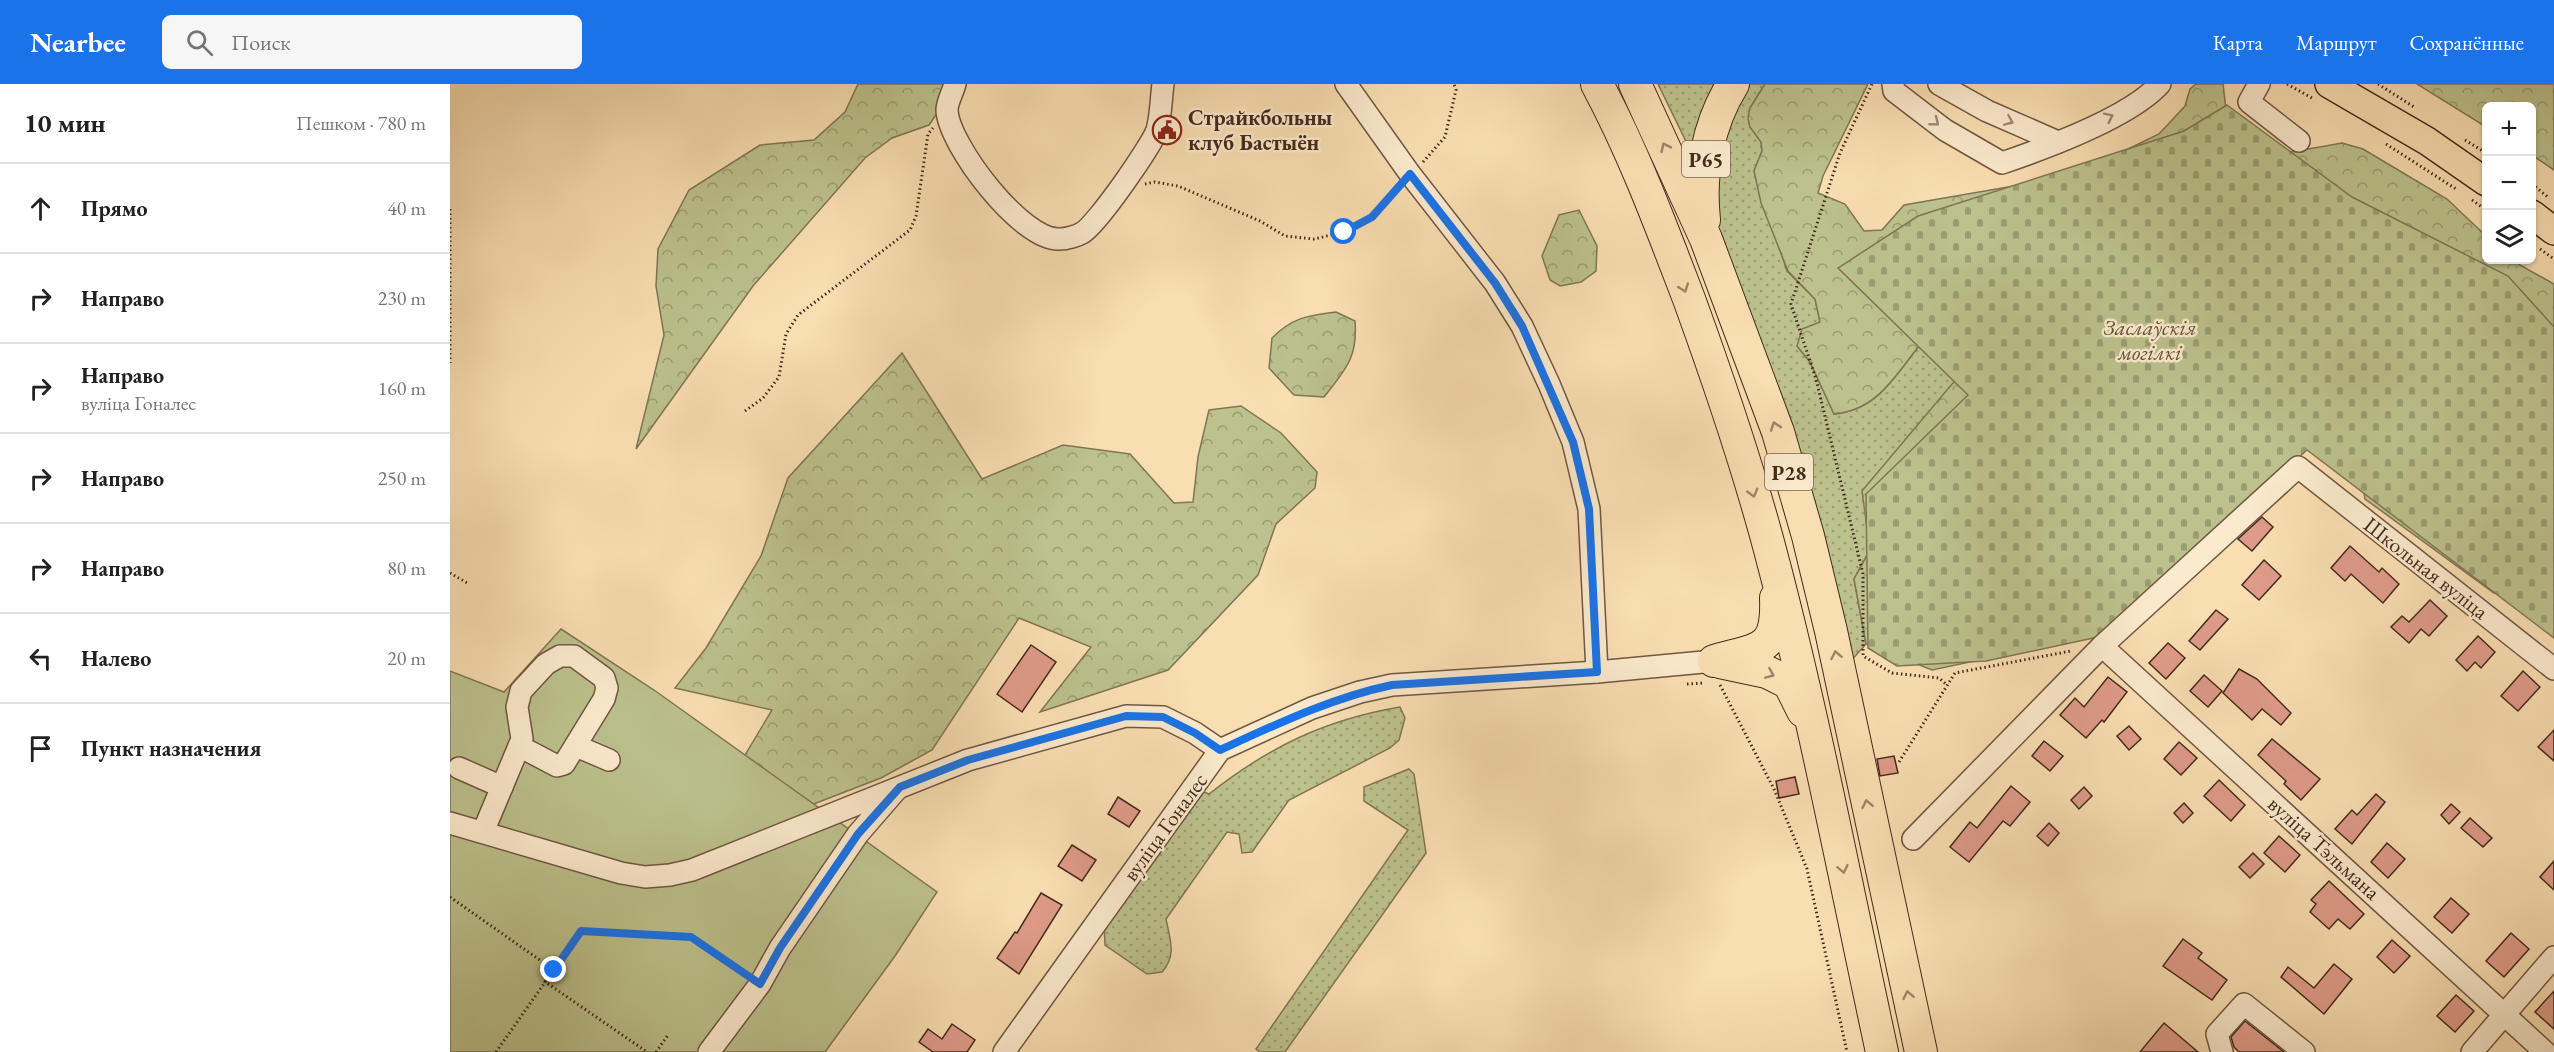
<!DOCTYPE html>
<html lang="ru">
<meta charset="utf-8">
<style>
:root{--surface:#fff;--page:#f6f6f6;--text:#202124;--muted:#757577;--line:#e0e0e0;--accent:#1a73e8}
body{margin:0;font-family:"EB Garamond",serif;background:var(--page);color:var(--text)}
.controls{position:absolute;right:18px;top:18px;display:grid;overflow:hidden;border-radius:9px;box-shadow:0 2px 4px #0004}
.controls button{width:54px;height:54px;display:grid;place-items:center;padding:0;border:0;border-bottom:2px solid var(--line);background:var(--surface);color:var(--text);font:30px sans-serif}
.stop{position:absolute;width:18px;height:18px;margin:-14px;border:4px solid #1a73e8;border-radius:50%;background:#fff}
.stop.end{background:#1a73e8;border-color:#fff;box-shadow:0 2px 6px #0008}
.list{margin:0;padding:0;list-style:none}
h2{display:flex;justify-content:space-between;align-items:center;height:78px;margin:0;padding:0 24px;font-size:26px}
h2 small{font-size:20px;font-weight:400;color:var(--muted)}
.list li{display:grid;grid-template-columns:39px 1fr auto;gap:18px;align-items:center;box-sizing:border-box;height:90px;padding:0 24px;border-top:2px solid var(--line)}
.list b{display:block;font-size:22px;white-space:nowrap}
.list p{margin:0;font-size:20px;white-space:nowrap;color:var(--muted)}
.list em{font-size:20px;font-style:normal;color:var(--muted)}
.icon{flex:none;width:33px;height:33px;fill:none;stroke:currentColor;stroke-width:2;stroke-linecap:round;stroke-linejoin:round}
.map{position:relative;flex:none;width:2104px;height:968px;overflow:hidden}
header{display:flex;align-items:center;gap:36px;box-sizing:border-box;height:84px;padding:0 30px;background:var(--accent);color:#fff}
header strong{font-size:28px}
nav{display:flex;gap:33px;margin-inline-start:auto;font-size:21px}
.search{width:420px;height:54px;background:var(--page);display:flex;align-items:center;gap:15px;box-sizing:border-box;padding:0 21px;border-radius:9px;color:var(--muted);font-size:22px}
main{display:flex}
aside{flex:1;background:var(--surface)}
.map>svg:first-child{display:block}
.grass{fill:url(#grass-dots);stroke:#807654;stroke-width:1.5}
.forest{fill:url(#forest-crowns);stroke:#807654;stroke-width:1.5}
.cemetery{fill:url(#cemetery-stones);stroke:#807654;stroke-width:1.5}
.pitch{fill:#bcc18d;stroke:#807654;stroke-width:1.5}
.building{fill:#df9b89;stroke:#442a1c;stroke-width:1.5}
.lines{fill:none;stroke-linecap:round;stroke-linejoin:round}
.minor-casing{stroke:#715742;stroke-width:24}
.major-casing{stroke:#442a1c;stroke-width:30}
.highway-casing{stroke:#442a1c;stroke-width:34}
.path{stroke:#442a1c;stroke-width:3;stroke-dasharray:1.5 3;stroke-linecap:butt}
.minor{stroke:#fbeacd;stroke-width:21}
.major{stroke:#f9deb2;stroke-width:27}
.highway{stroke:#f9deb2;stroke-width:32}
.oneway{stroke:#a08a74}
.oneway2{stroke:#9e8467}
.route{stroke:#1a73e8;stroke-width:8}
.labels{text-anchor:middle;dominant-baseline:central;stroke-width:5;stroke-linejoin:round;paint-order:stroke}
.shield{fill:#fbeacd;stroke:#7b6451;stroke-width:1.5}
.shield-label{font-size:21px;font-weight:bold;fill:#442a1c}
.poi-label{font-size:22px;font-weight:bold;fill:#442a1c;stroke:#fbeacd;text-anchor:start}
.park-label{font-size:22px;font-style:italic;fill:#625038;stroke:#fbeacd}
.street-label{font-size:22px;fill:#442a1c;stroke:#fbeacd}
</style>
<header>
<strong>Nearbee</strong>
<div class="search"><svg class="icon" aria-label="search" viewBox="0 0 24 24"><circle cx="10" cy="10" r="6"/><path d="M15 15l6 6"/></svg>Поиск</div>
<nav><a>Карта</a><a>Маршрут</a><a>Сохранённые</a></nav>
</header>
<main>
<aside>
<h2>10 мин<small>Пешком · 780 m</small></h2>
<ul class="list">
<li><svg class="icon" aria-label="ahead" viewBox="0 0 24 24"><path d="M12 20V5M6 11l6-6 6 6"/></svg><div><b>Прямо</b></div><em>40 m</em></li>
<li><svg class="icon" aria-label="right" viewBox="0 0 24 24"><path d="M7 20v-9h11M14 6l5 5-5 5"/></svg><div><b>Направо</b></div><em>230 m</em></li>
<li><svg class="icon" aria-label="right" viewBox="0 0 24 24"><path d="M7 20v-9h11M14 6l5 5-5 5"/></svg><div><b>Направо</b><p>вуліца Гоналес</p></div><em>160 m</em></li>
<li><svg class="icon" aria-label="right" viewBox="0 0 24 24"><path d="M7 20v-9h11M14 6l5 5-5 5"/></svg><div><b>Направо</b></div><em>250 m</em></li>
<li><svg class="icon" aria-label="right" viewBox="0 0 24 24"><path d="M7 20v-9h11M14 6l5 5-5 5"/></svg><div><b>Направо</b></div><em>80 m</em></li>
<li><svg class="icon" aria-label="left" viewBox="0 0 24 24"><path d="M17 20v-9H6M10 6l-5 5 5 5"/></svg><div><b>Налево</b></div><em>20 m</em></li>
<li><svg class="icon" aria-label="arrive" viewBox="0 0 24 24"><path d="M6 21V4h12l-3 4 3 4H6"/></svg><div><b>Пункт назначения</b></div></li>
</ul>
</aside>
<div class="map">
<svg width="2104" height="968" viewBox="0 0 2104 968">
<defs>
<pattern id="grass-dots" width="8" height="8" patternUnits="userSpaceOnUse" patternTransform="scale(1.5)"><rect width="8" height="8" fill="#bcc18d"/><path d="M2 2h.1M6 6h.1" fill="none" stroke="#9a9d72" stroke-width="1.8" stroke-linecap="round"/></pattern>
<pattern id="forest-crowns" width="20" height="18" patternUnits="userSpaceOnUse" patternTransform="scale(1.5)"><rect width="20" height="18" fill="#bcc18d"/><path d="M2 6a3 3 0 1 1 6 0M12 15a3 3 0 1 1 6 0" fill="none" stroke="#9a9d72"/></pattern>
<pattern id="cemetery-stones" width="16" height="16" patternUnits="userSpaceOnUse" patternTransform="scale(1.5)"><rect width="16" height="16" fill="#bcc18d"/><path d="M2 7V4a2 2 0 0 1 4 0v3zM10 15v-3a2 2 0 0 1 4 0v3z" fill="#9a9d72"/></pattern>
</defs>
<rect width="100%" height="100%" fill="#f9deb2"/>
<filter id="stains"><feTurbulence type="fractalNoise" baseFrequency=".00333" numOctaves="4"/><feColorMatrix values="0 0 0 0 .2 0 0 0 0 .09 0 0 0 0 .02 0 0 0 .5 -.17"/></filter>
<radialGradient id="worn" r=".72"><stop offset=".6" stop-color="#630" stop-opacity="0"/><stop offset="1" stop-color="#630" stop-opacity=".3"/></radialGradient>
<g class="grass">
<polygon points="1208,0 1268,0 1248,82"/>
<path d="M1293,0H1315L1300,24V43L1311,57L1312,67L1304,87L1337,187L1365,215L1370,238L1347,262L1360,278L1384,330C1428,326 1444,293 1469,262L1516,289L1404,495L1416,560L1399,579L1261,135L1258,111L1289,6Z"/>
<path d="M950,623L955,634L949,656L940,664L839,716L802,768L792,769L789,750L777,748L716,835C720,856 727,871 712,888L697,890L655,861L654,840L754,708L759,710C819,663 874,636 950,623Z"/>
<polygon points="959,685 964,690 976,769 835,968 810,968 806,965 958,746 914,717 914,703"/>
</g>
<g class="forest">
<polygon points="408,0 499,0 502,8 479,41 442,54 415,74 303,202 186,365 214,251 206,202 208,165 239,106 310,61 364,56 395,28"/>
<path d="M1315,0H1418L1373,92L1368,109L1395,120L1414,147L1432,146L1454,121L1616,93L1633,87L1709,50L1735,22L1740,5L1746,0H1773L1776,26L1830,70L1892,59L1913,65L1997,115L2036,152V176H2061L2104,200V483L2097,481L2044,509L1915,415L1912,396L1974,256L1648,551L1482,586L1416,560L1404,495L1420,466L1412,407L1502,300L1516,289L1469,262C1444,293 1427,326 1384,330L1360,278L1347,262L1352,245L1370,238L1365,215L1338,187L1311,119L1304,87L1312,67L1311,58L1300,43L1298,34L1300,24Z"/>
<polygon points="1967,0 2104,0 2104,86 2082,71 2082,22 2036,22 2036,43"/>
<polygon points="1129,126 1147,162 1146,187 1131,198 1110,202 1100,196 1092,172 1109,131"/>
<path d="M886,228L905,237C908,274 895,286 874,313L844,311L819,284L822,254C843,233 857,232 886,228Z"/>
<polygon points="452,269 532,395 613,361 680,370 724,419 743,418 748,373 759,326 791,322 831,349 867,388 865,404 826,440 808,491 718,586 590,628 641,563 569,534 482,666 431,694 252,763 283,691 322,626 225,604 256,564 311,472 338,394"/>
</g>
<polygon class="cemetery" points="1777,21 1902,113 2058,192 2104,243 2104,554 1857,366 1648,553 1536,577 1447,582 1418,564 1416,410 1518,311 1388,184 1468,132 1734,47"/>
<polygon class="pitch" points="111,545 204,606 487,808 445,872 375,968 0,968 0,587 54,608"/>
<g class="building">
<polygon points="1812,433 1823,443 1802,467 1788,455"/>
<polygon points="1900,462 1929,488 1932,484 1949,500 1933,519 1901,490 1895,497 1881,484"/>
<polygon points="1814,476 1831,492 1809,516 1792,501"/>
<polygon points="1980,516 1997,532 1979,552 1971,545 1959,559 1941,543 1952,532 1959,538"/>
<polygon points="1766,526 1778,535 1750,566 1739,557"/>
<polygon points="2028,552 2045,568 2031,584 2025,578 2017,587 2006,576"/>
<polygon points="1718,559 1735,574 1716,595 1699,579"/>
<polygon points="581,561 606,578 572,628 547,610"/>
<polygon points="1789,585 1807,595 1841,629 1831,641 1812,625 1802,636 1773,609"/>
<polygon points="2073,587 2090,603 2068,627 2051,612"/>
<polygon points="1754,591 1772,607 1758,623 1740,607"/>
<polygon points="1658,593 1677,608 1654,638 1652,636 1636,654 1610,631 1625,614 1634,623"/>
<polygon points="1679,642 1691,655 1679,666 1667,652"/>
<polygon points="2104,646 2104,677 2088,663"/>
<polygon points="1822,655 1870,695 1851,716 1834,700 1836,697 1808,671"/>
<polygon points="1594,657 1613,672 1600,687 1582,672"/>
<polygon points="1729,658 1747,674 1731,691 1714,675"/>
<polygon points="1444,672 1448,689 1430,692 1427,675"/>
<polygon points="1345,693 1349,710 1329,714 1326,697"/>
<polygon points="1769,696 1795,721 1781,737 1754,712"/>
<polygon points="1561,702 1580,718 1560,742 1553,737 1519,778 1500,763 1520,738 1527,744"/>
<polygon points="1634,703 1642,712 1629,725 1621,716"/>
<polygon points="1926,710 1935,718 1902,760 1885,745 1902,726 1907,731"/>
<polygon points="668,713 690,727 679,743 658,730"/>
<polygon points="1734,719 1743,729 1733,739 1724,729"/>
<polygon points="2001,720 2010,728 1999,740 1991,731"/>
<polygon points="2020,734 2042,754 2033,763 2011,744"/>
<polygon points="1599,739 1609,749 1598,762 1587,752"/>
<polygon points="1829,752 1850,771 1835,788 1814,769"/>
<polygon points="1937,759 1955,775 1938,794 1921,778"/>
<polygon points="622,761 646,776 632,797 608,782"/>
<polygon points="1803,769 1814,780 1800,794 1789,783"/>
<polygon points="2104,777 2104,806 2090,793"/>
<polygon points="1879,797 1914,830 1900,845 1888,835 1879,845 1860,828 1866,820 1861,816"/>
<polygon points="591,809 612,821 569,890 547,874 565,848 567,849"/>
<polygon points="2001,814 2019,830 2002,849 1984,833"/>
<polygon points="2061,849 2079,865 2054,893 2036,877"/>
<polygon points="1733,855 1752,869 1748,874 1777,896 1762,916 1713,882"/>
<polygon points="1942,856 1960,872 1944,889 1927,873"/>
<polygon points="1884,880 1902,895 1874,930 1831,893 1838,883 1864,904"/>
<polygon points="2104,907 2104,945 2085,928"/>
<polygon points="2006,911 2024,927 2005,948 1987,932"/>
<polygon points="1795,937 1834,968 1789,968 1784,963 1781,953"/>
<polygon points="1714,939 1748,968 1690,968"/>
<polygon points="502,940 525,956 517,968 483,968 469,958 478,945 492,955"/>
</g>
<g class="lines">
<g class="minor-casing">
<g id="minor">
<path d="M505,0C503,8 497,18 497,26C498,60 572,158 610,155C616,155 627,152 632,149C646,142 702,61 707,46C711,32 711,15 713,0"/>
<polyline points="896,0 960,90 1045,199 1072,242 1099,300 1123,358 1139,425 1147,588"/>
<path d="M1443,0L1444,7L1495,46L1552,79C1596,64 1679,34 1710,0"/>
<polyline points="1489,0 1537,27 1608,58"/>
<polyline points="1809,0 1799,18 1849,57"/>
<polyline points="1652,562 2095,968"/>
<polyline points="126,662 159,676"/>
<polyline points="9,684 52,703"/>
<polyline points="0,739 171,789 195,793 220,791 242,786 518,676 676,632 713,633 745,649 770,666"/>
<polyline points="33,748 72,655 67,623 71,607 96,580 110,572 124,572 154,594 157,604 154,615 114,680 107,682 69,662"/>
<polyline points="1463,755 1652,562 1848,383 2104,585"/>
<polyline points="259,968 310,900 330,864 408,750 447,705"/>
<polyline points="554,968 770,666 862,624 910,608 942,601 1147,588 1264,577"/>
<polyline points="1772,968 1767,950 1794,920 1854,968"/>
<polyline points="2022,968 2104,873"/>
</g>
</g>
<g class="major-casing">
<g id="major">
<polyline points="1879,0 1977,57 2036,98"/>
<polyline points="2082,130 2104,147"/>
</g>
</g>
<g class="highway-casing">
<g id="highway">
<path d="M1147,0C1184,69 1211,142 1239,215C1271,303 1301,391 1324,481C1366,642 1397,806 1432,968"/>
<polyline points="1185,0 1256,155 1328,348 1358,452 1381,547 1471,968"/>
<path d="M1254,136C1249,89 1258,40 1283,0"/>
<path d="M1264,577C1309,564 1328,569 1326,514"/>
<polyline points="1270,578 1317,588 1339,599 1353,627"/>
</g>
</g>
<g class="path">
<polyline points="1422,0 1390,69 1341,220 1366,295 1413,490 1413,572 1442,589 1489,594 1497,601"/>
<polyline points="1837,0 1862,14"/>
<polyline points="1928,0 1964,23"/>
<polyline points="2015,56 2036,69"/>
<polyline points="1936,60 2006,105"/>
<polyline points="973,78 995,53 1006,6 1004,0"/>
<polyline points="695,100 705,98 728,102 810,137 835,152 864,155 894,148 922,133 949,102"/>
<polyline points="2082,100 2099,114"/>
<polyline points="2022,116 2036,126"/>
<polyline points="0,125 0,279"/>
<polyline points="2090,165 2104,175"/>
<polyline points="295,327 313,314 329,293 336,250 348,231 460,146 466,132 478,50 483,44"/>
<polyline points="0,489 19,500"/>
<polyline points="1237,600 1254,599"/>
<polyline points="1270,601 1324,705 1357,785 1397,968"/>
<polyline points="1449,678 1505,589 1621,567"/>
<polyline points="0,813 104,886"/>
<polyline points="94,897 197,968"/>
<polyline points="46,968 131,847 241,853 297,890"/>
<polyline points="206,968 218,951"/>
</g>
<use href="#minor" class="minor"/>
<use href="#major" class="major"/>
<use href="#highway" class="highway"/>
</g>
<defs><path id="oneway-chevron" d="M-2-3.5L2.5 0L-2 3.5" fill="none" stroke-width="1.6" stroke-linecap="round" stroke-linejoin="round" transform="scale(1.5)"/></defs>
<g class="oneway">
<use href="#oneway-chevron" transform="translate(1659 33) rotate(-26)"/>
<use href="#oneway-chevron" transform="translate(1559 37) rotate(23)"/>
<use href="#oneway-chevron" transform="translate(1485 38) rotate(39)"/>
</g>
<g class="oneway2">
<use href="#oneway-chevron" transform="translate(1215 63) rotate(-116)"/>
<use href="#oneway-chevron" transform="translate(1234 204) rotate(70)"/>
<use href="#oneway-chevron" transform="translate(1325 342) rotate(-109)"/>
<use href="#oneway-chevron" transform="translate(1303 409) rotate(74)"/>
<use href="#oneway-chevron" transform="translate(1386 571) rotate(-101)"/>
<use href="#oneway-chevron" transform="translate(1320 590) rotate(23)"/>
<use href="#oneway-chevron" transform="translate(1417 720) rotate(-102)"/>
<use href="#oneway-chevron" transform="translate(1393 785) rotate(78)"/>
<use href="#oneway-chevron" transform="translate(1458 911) rotate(-102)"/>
</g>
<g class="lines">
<path class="route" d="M104,886L131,847L241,853L310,900L330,864L408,750L450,703L518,676L676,632L713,633L745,649L770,666C827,640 881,614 942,601L1147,588L1139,425L1123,358L1072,242L1045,199L960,90L922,133L894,148"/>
</g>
<defs>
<g id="civic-ring" transform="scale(1.5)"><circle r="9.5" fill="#fbeacd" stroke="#8f2418" stroke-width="1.5"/><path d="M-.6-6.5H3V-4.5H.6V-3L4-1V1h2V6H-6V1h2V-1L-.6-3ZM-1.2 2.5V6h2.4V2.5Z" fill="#8f2418"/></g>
</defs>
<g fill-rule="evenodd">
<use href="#civic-ring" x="717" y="46"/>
</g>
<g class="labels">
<g class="shield">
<rect x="1232" y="57" width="48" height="36" rx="4.5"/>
<rect x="1315" y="370" width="48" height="36" rx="4.5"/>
</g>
<g class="shield-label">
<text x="1256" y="75">Р65</text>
<text x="1339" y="388">Р28</text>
</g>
<g class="poi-label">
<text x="738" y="33">Страйкбольны<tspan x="738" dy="25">клуб Бастыён</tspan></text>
</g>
<g class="park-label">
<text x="1700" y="243">Заслаўскія<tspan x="1700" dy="25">могілкі</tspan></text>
</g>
<g class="street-label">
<text transform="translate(1976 484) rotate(38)">Школьная вуліца</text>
<text transform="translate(715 743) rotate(-54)">вуліца Гоналес</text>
<text transform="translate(1874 764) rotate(42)">вуліца Тэльмана</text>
</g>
</g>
<rect width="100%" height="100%" filter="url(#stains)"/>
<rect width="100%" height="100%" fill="url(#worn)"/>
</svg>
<div class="controls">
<button>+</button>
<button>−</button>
<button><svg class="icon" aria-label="layers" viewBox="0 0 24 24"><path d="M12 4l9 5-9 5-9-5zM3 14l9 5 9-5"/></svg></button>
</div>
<div class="stop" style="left:894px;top:148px"></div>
<div class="stop end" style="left:104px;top:886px"></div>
</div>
</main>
